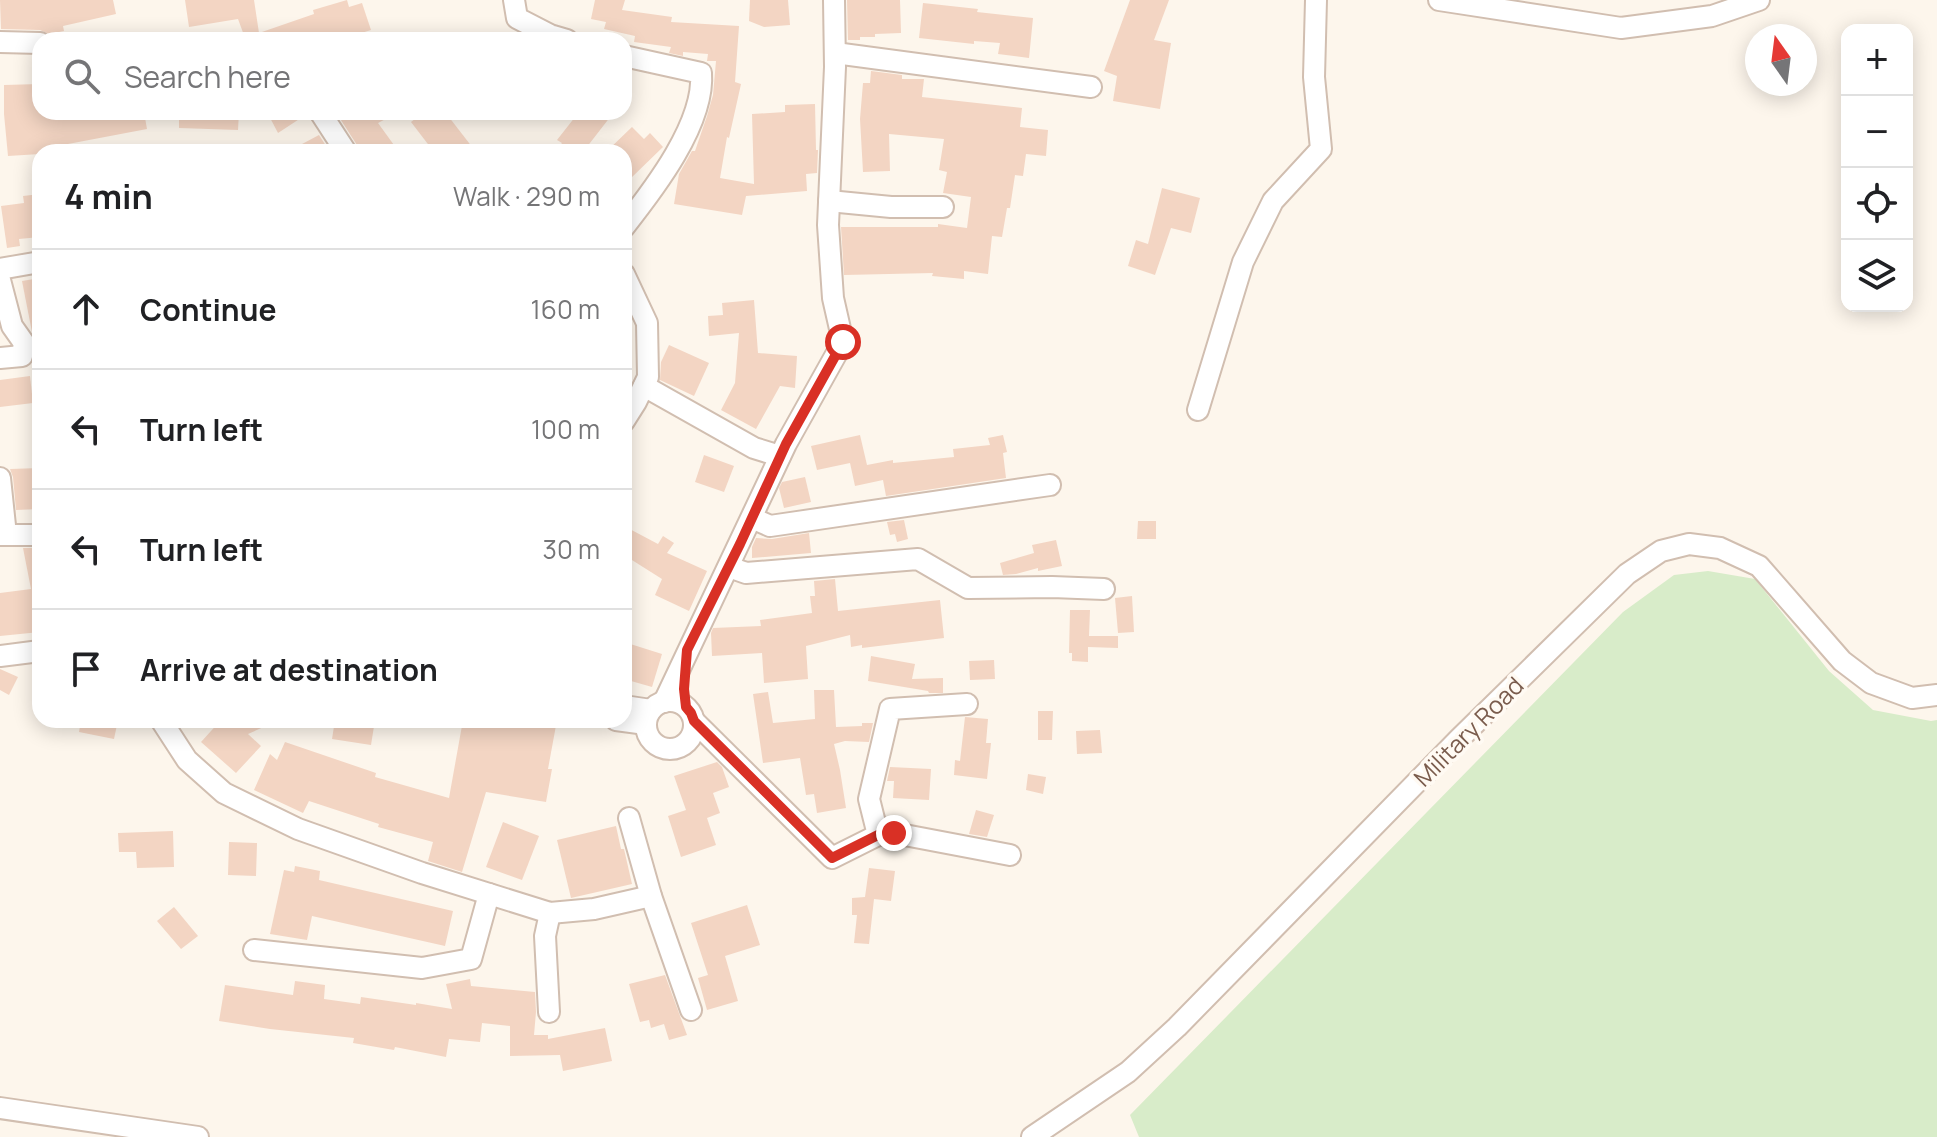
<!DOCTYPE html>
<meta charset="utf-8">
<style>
:root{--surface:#fff;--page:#f6f6f6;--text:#202124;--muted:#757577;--line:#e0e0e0}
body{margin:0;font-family:Manrope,sans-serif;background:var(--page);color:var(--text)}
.controls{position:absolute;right:24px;top:24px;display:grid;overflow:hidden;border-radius:16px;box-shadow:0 4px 20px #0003}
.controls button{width:72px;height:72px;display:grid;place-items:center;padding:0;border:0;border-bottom:2px solid var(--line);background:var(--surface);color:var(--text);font:40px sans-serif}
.compass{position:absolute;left:1745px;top:24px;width:72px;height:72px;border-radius:50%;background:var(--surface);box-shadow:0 4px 20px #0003;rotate:346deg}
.stop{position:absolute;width:24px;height:24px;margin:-18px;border:6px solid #d93025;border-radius:50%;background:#fff}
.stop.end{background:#d93025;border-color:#fff;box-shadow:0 2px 8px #0008}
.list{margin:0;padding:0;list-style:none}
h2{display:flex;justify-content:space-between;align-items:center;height:104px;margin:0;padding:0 32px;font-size:34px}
h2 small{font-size:26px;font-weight:400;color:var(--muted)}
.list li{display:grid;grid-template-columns:52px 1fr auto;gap:24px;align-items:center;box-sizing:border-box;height:120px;padding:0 32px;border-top:2px solid var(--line)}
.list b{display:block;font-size:30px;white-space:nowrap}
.list em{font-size:26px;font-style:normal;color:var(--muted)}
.icon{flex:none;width:44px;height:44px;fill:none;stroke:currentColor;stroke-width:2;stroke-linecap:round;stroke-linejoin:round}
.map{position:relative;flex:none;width:1937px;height:1137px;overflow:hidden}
.search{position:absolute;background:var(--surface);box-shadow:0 4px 20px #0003;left:32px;top:32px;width:600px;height:88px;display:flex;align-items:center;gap:20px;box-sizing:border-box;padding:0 28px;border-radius:24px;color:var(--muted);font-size:30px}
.panel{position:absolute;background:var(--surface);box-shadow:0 4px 20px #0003;left:32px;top:144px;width:600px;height:584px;border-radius:24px}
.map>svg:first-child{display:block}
.green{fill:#d8ecc9}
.building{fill:#f3d5c3}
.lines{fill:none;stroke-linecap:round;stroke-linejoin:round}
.minor-casing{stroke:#d1beb0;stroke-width:24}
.minor{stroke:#fff;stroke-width:20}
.route{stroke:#d93025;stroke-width:10}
.labels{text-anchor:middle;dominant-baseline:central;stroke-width:7;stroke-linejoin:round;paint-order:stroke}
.street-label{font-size:24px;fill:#7a5c4d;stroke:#fffaf3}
</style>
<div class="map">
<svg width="1937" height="1137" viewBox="0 0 1937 1137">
<rect width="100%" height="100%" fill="#fdf6ec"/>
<polygon class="green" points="1708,571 1755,579 1829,671 1873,710 1931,721 1937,720 1937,1137 1139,1137 1130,1115 1623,612 1674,575"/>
<g class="building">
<polygon points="0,0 113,0 116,14 63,26 64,31 49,34 40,30 1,29"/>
<polygon points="185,0 254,0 259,33 314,14 313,10 347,0 349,7 362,3 371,30 339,40 244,40 245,38 238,19 189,27"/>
<polygon points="595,0 625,0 622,10 672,17 671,22 739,26 735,82 741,84 729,138 727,137 720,178 754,184 752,114 785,112 785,105 815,104 816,150 818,150 817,173 806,174 807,191 746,196 742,215 674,204 679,174 692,151 695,151 707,116 713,95 716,61 707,61 708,54 683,52 683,56 669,53 671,47 634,42 635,36 604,29 606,22 591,19"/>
<polygon points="750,0 788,0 790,25 764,27 749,21"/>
<polygon points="847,0 900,0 901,33 875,34 875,37 860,37 860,40 848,40"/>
<polygon points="1130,0 1169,0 1154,40 1171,43 1160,109 1113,101 1117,76 1104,71"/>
<polygon points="923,3 978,9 977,12 1033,18 1029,58 998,54 1000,43 974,41 974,44 919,38"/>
<polygon points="871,71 902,75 902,79 924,79 922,97 1022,108 1020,127 1048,130 1046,156 1026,154 1023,176 1015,175 1010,208 1007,208 1002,237 992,236 988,274 964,271 964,279 932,276 933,273 844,275 841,227 938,227 938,224 967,228 971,197 943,193 947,172 939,170 944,139 889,134 890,171 863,172 860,119 863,83 870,83"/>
<polygon points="40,84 40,112 144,112 147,129 68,144 69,152 40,152 40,154 8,156 4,114 4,85"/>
<polygon points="179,112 239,112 238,130 179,128"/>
<polygon points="267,112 307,112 307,114 278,133"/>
<polygon points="338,112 399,112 378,123 399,152 359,152 357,145 339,117 340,116"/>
<polygon points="424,112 445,112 476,152 434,152 411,122"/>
<polygon points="579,112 614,112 583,152 555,152 562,143 557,140"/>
<polygon points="632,127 644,139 650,133 663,147 632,177 624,169 624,152 606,152"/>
<polygon points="319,135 330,152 287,152"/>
<polygon points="1162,188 1200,198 1191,233 1171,228 1155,275 1128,266 1136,240 1148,244"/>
<polygon points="40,194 40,237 19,239 20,246 7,248 1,206 24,203 23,196"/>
<polygon points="40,278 40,342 36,342 32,332 22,281"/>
<polygon points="754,300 758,353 797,356 795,388 780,386 756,429 721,410 735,383 739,333 709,336 708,316 723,315 722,303"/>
<polygon points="669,345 709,363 694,396 660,380 661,362"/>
<polygon points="30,376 33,403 0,407 0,380"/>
<polygon points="860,435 867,465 893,460 893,463 954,457 953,449 990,445 988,438 1003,435 1007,452 1003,453 1006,478 886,496 883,480 855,486 850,463 817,470 811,446"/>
<polygon points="704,455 734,466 724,492 695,482"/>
<polygon points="40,468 40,509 16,510 13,477 10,469"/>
<polygon points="805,477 811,502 784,508 779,488 782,482"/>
<polygon points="904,520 908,539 897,542 895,534 890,535 887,522"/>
<polygon points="1138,521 1156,521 1156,539 1137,539"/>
<polygon points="624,526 658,544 663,536 674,543 667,553 707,571 689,611 655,595 662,579 624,555"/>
<polygon points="809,533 811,553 752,558 752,547 756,538 772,539"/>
<polygon points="1056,540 1062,566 1038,571 1038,568 1016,574 1003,575 1000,563 1034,553 1032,545"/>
<polygon points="23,548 40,548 40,632 0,636 0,593 31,589"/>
<polygon points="835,579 838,611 940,600 944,638 862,648 862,645 851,647 850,635 806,646 808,679 764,683 762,653 712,656 711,633 713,628 761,626 760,620 812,613 810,596 815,596 814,581"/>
<polygon points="1132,596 1134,632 1118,633 1115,598"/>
<polygon points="1070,610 1090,610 1089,636 1118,636 1118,648 1088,647 1088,662 1072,661 1072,653 1069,653"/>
<polygon points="624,642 662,654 652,687 624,679"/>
<polygon points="871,656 915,664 912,679 943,678 943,693 929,693 928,691 868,681"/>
<polygon points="994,660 995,679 970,680 969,661"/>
<polygon points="0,669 18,677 9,695 0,690"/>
<polygon points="814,690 834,690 836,727 862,726 862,723 873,723 869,742 845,741 834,744 840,770 846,808 817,813 814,794 806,795 800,758 763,763 753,694 768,692 773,723 815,719"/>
<polygon points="1038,711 1053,711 1052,740 1038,740"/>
<polygon points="965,717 988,719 986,743 991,743 987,779 954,775 955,760 960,761"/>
<polygon points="81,720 118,720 114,739 79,732"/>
<polygon points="221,720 279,720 248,734 261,746 236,773 201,742"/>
<polygon points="335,720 375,720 371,745 332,739"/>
<polygon points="463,720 557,720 548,769 552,769 546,802 486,792 462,872 428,861 433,842 378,827 379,824 309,801 303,813 254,790 270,754 277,760 285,742 376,773 375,777 449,798"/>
<polygon points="1100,730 1102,753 1077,754 1076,731"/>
<polygon points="717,762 722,767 729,787 713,793 720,813 707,818 716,845 681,857 668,816 686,810 674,776"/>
<polygon points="890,767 931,769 929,800 893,798 894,781 887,781"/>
<polygon points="1028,774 1046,777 1043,794 1026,790"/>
<polygon points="976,810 994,815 987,837 969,834"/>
<polygon points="503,822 539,836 522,880 486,867"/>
<polygon points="616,826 621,849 624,849 632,884 571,898 557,840"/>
<polygon points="173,831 174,867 137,868 136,852 119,852 118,833"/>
<polygon points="229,842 257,843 256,876 228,875"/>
<polygon points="295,866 320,871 319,880 453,911 445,946 312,916 307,940 270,934 284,870 294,872"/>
<polygon points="869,868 895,871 891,901 874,899 869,944 854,943 857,915 852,915 852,898 865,897"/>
<polygon points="747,905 760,945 725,956 738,1001 707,1010 698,978 708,975 691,923"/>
<polygon points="174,907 198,936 181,949 157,921"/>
<polygon points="665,975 687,1035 669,1040 664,1024 651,1028 649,1020 640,1022 629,984"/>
<polygon points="470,979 471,986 535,992 536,1012 534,1035 548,1035 548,1039 605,1028 612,1061 563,1071 560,1055 510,1056 510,1026 482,1023 480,1042 449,1039 446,1057 395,1047 394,1050 353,1043 354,1038 270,1029 219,1021 225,985 293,995 295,981 325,985 324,999 360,1004 361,997 416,1005 416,1003 452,1009 446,984"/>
</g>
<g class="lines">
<g class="minor-casing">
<g id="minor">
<polyline points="514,0 517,18 550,35 567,40"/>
<polyline points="1439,0 1621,28 1712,16 1759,0"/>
<polyline points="0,42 40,43"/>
<polyline points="835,53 1091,87"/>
<path d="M624,56L701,73C705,123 654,189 624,227"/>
<polyline points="320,112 346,152"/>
<polyline points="829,201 891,207 943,207"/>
<polyline points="0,269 40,262"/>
<polyline points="624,274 647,323 648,377 636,402 624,421"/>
<polyline points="0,280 12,326 24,343 22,356 0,358"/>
<polyline points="644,386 754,448 780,456"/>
<polyline points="1198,410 1243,262 1273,201 1321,149 1314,77 1316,0"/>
<polyline points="0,478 6,535"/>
<polyline points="752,518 770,526 1050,485"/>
<polyline points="0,535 40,535"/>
<polyline points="729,567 746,573 918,559 968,588 1052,587 1104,589"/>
<polyline points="0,656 40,651"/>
<circle cx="670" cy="725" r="24"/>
<polyline points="664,702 786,444 843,342 833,298 828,225 835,67 834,0"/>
<polyline points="624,706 651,710"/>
<polyline points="161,720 187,760 224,793 298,829 422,873 550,913 594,909 651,896"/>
<polyline points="616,720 646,724"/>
<polyline points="694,721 832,858 878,835 894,833 1010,855"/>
<polyline points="629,818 651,896 691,1010"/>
<polyline points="878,835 869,799 890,709 967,704"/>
<polyline points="254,950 422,968 471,959 489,894"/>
<polyline points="549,1012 545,936 550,913"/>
<polyline points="0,1108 198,1137"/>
<polyline points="1032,1137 1128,1072 1177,1027 1459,739 1627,574 1661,551 1689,544 1720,548 1759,566 1842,661 1871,683 1912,698 1937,695"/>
</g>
</g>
<use href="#minor" class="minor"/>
</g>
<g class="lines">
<polyline class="route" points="843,342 786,444 740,544 687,650 684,689 686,707 691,713 694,721 832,858 878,835 894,833"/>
</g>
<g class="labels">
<g class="street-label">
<text transform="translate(1468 731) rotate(-45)">Military Road</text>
</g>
</g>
</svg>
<div class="controls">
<button>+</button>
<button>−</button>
<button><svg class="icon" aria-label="locate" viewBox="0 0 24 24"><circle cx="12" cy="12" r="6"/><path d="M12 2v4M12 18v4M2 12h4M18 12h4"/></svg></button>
<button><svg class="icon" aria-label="layers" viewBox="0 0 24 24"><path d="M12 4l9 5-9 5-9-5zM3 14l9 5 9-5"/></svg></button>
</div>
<svg class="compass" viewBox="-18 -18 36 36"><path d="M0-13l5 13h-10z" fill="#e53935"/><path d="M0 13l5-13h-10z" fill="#757577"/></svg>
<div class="stop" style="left:843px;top:342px"></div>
<div class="stop end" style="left:894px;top:833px"></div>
<div class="search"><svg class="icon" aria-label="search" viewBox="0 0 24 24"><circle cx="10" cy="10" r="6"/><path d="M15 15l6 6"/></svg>Search here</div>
<section class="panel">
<h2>4 min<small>Walk · 290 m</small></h2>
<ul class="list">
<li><svg class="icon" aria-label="ahead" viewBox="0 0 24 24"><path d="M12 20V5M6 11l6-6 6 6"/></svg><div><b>Continue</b></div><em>160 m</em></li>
<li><svg class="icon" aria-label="left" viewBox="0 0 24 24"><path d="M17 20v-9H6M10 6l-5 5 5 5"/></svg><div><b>Turn left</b></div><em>100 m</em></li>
<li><svg class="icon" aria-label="left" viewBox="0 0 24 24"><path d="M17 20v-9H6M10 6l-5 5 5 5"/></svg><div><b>Turn left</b></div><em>30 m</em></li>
<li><svg class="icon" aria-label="arrive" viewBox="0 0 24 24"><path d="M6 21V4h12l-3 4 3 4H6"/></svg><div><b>Arrive at destination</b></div></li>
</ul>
</section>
</div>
